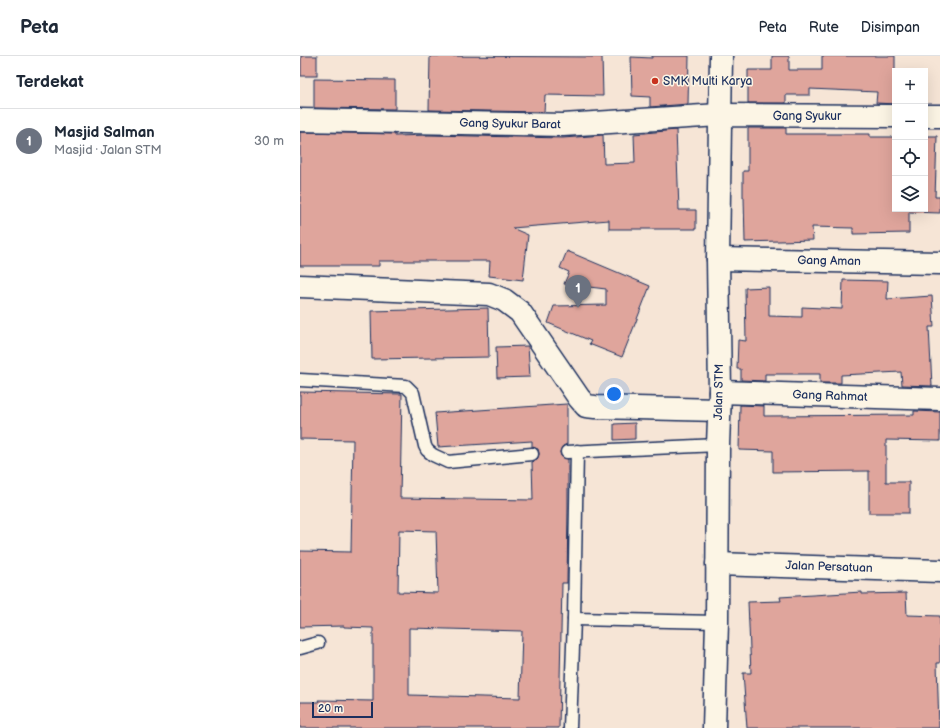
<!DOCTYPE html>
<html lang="id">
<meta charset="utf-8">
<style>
:root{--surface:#fff;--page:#f2f2f3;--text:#1f2937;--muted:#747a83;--line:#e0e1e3;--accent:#ea580c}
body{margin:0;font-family:"Balsamiq Sans",sans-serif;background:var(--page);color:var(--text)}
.controls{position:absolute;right:12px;top:12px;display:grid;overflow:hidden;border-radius:0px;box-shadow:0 4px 16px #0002}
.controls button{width:36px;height:36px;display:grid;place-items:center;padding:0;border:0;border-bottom:1px solid var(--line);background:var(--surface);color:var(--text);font:20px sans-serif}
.scale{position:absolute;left:12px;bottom:10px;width:61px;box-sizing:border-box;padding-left:4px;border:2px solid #1b2f5e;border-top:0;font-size:11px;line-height:14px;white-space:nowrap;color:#1b2f5e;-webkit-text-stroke:3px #fcf5e5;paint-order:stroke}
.you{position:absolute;left:314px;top:338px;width:14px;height:14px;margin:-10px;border:3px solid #fff;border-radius:50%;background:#1a73e8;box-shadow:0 0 0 6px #1a73e833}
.badge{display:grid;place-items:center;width:26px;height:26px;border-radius:50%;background:var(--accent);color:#fff;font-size:13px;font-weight:700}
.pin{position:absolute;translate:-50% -33px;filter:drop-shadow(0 1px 2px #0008)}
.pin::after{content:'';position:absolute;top:21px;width:14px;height:12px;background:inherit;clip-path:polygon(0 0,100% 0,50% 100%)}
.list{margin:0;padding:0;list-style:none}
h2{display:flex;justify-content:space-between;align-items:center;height:52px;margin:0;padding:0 16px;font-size:17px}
h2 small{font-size:13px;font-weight:400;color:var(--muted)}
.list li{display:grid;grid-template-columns:26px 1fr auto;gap:12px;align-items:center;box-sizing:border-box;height:64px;padding:0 16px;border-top:1px solid var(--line)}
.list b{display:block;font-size:15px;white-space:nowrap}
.list p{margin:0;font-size:13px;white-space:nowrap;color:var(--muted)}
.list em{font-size:13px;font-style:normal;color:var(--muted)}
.icon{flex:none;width:22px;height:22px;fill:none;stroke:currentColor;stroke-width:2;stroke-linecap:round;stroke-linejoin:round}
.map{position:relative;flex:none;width:640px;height:672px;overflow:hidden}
header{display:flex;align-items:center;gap:24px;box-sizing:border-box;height:56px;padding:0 20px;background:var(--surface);border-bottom:1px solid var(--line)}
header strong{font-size:19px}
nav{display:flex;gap:22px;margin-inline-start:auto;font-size:14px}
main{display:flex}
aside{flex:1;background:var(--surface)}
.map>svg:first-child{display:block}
.building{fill:#dfa59c;stroke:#1b2f5e;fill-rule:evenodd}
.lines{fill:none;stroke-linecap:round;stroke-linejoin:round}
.service-casing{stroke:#1b2f5e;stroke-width:15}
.minor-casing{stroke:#1b2f5e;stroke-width:25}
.tertiary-casing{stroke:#1b2f5e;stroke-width:25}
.service{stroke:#fcf5e5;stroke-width:12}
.minor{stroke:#fcf5e5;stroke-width:22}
.tertiary{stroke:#fcf5e5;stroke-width:22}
.poi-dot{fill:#c8321e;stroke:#fcf5e5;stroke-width:1.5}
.labels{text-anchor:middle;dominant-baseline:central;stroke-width:3;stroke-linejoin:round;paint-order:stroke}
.poi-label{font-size:12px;fill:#1b2f5e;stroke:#fcf5e5;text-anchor:start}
.street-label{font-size:12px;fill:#1b2f5e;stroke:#fcf5e5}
</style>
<header>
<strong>Peta</strong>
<nav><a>Peta</a><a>Rute</a><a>Disimpan</a></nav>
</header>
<main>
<aside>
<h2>Terdekat<small></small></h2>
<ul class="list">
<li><span class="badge" style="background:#6b7280">1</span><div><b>Masjid Salman</b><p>Masjid · Jalan STM</p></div><em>30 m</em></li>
</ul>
</aside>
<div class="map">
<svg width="640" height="672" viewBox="0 0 640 672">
<rect width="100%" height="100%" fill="#f6e5d6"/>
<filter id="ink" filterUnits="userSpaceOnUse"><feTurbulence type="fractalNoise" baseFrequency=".025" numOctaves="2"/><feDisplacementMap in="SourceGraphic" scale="8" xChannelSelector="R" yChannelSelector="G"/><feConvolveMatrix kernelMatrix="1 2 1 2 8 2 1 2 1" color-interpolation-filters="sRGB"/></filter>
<g filter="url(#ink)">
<g class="building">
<rect x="1" y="0" width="16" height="20"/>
<polygon points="130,0 302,1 303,40 245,39 244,56 129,54"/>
<polygon points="352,0 389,0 388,48 350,51 350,41 332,40 331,1 352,2"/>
<polygon points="472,0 489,0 489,14 522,14 522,0 595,0 595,48 576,47 577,36 510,33 510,39 486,39 486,47 448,47 448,14 472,14"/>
<polygon points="14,23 95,24 95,53 14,52"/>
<polygon points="448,72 486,72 486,78 570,78 570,81 595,81 595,153 625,153 625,80 637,80 635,141 640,141 640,157 609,156 609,177 553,178 553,172 512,171 513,184 445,186 444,141 443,141 443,115 448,115"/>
<polygon points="376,74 379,154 396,154 396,173 309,173 309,164 212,172 228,179 223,224 189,220 190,205 79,205 79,210 0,210 0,76 95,78 95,80 129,79 263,82 303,79 304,108 335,107 334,78"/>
<polygon points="267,195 350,230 322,301 289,288 291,285 248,267 254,250 306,249 306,233 264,228 269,216 260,212"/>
<polygon points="543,224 588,225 587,243 632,240 634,271 629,271 632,330 602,329 601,316 541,319 541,327 520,327 520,318 465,318 465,325 441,324 441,313 437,313 438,284 446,285 445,232 469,231 469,260 502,261 502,251 542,253"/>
<polygon points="188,252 189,301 72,303 71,255"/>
<polygon points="228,290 230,321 197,322 196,291"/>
<path d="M0,336L102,338L100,442L233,444L232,406L237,404L239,398L238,393L232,391V385L138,391L135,357L267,348V388L263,390L260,396L261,400L268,403V451L267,527H262L259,672H0V646H19L18,644L73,645V572L44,571V570L0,571V495L51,496L53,384L0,383ZM99,474L136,475L138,537L98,536ZM109,572L222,575L220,642L109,639Z"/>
<polygon points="440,349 464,350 464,360 614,359 614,355 640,356 640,385 586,384 586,426 609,426 609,457 569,457 569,415 473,416 473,395 439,394"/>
<polygon points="335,367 335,383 314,384 314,368"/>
<polygon points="562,536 562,538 606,537 607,559 640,560 640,607 637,607 639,672 447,672 443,617 451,617 448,546 481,545 480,541"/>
</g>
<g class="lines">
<g class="service-casing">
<g id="service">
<polyline points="0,324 106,330 113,337 125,390 127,394 133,399 148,406 232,398"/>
<polyline points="267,396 418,389"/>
<polyline points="274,563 417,566"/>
<polyline points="0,592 18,587"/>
<polyline points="270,672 274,563 277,395"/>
</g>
</g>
<g class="minor-casing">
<g id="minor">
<polyline points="625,60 640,60"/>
<polyline points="0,64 263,69 419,59 595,60"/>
<polyline points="418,203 640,207"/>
<polyline points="0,230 189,238 204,244 220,256 279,342 286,350 295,351 419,354"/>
<polyline points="420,336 640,343"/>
<polyline points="417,508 640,515"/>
</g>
</g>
<g class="tertiary-casing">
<polyline id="tertiary" points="414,672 417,566 418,389 420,336 418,203 421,0"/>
</g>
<use href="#service" class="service"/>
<use href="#minor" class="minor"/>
<use href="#tertiary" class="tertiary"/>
</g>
</g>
<circle class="poi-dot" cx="355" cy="25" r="4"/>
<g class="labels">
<g class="poi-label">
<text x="363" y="25">SMK Multi Karya</text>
</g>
<g class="street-label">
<text x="507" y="60">Gang Syukur</text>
<text transform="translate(210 68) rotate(1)">Gang Syukur Barat</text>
<text transform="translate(529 205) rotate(1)">Gang Aman</text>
<text transform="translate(419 336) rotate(-89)">Jalan STM</text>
<text transform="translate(530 340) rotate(2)">Gang Rahmat</text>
<text transform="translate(529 511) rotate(2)">Jalan Persatuan</text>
</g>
</g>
</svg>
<div class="controls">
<button>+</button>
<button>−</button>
<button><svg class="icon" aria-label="locate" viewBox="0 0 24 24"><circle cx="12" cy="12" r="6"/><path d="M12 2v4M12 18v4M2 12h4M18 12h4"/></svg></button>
<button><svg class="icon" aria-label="layers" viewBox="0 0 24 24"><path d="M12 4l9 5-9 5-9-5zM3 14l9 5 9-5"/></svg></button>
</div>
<div class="scale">20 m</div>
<div class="you"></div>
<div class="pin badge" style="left:278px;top:252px;background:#6b7280">1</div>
</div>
</main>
